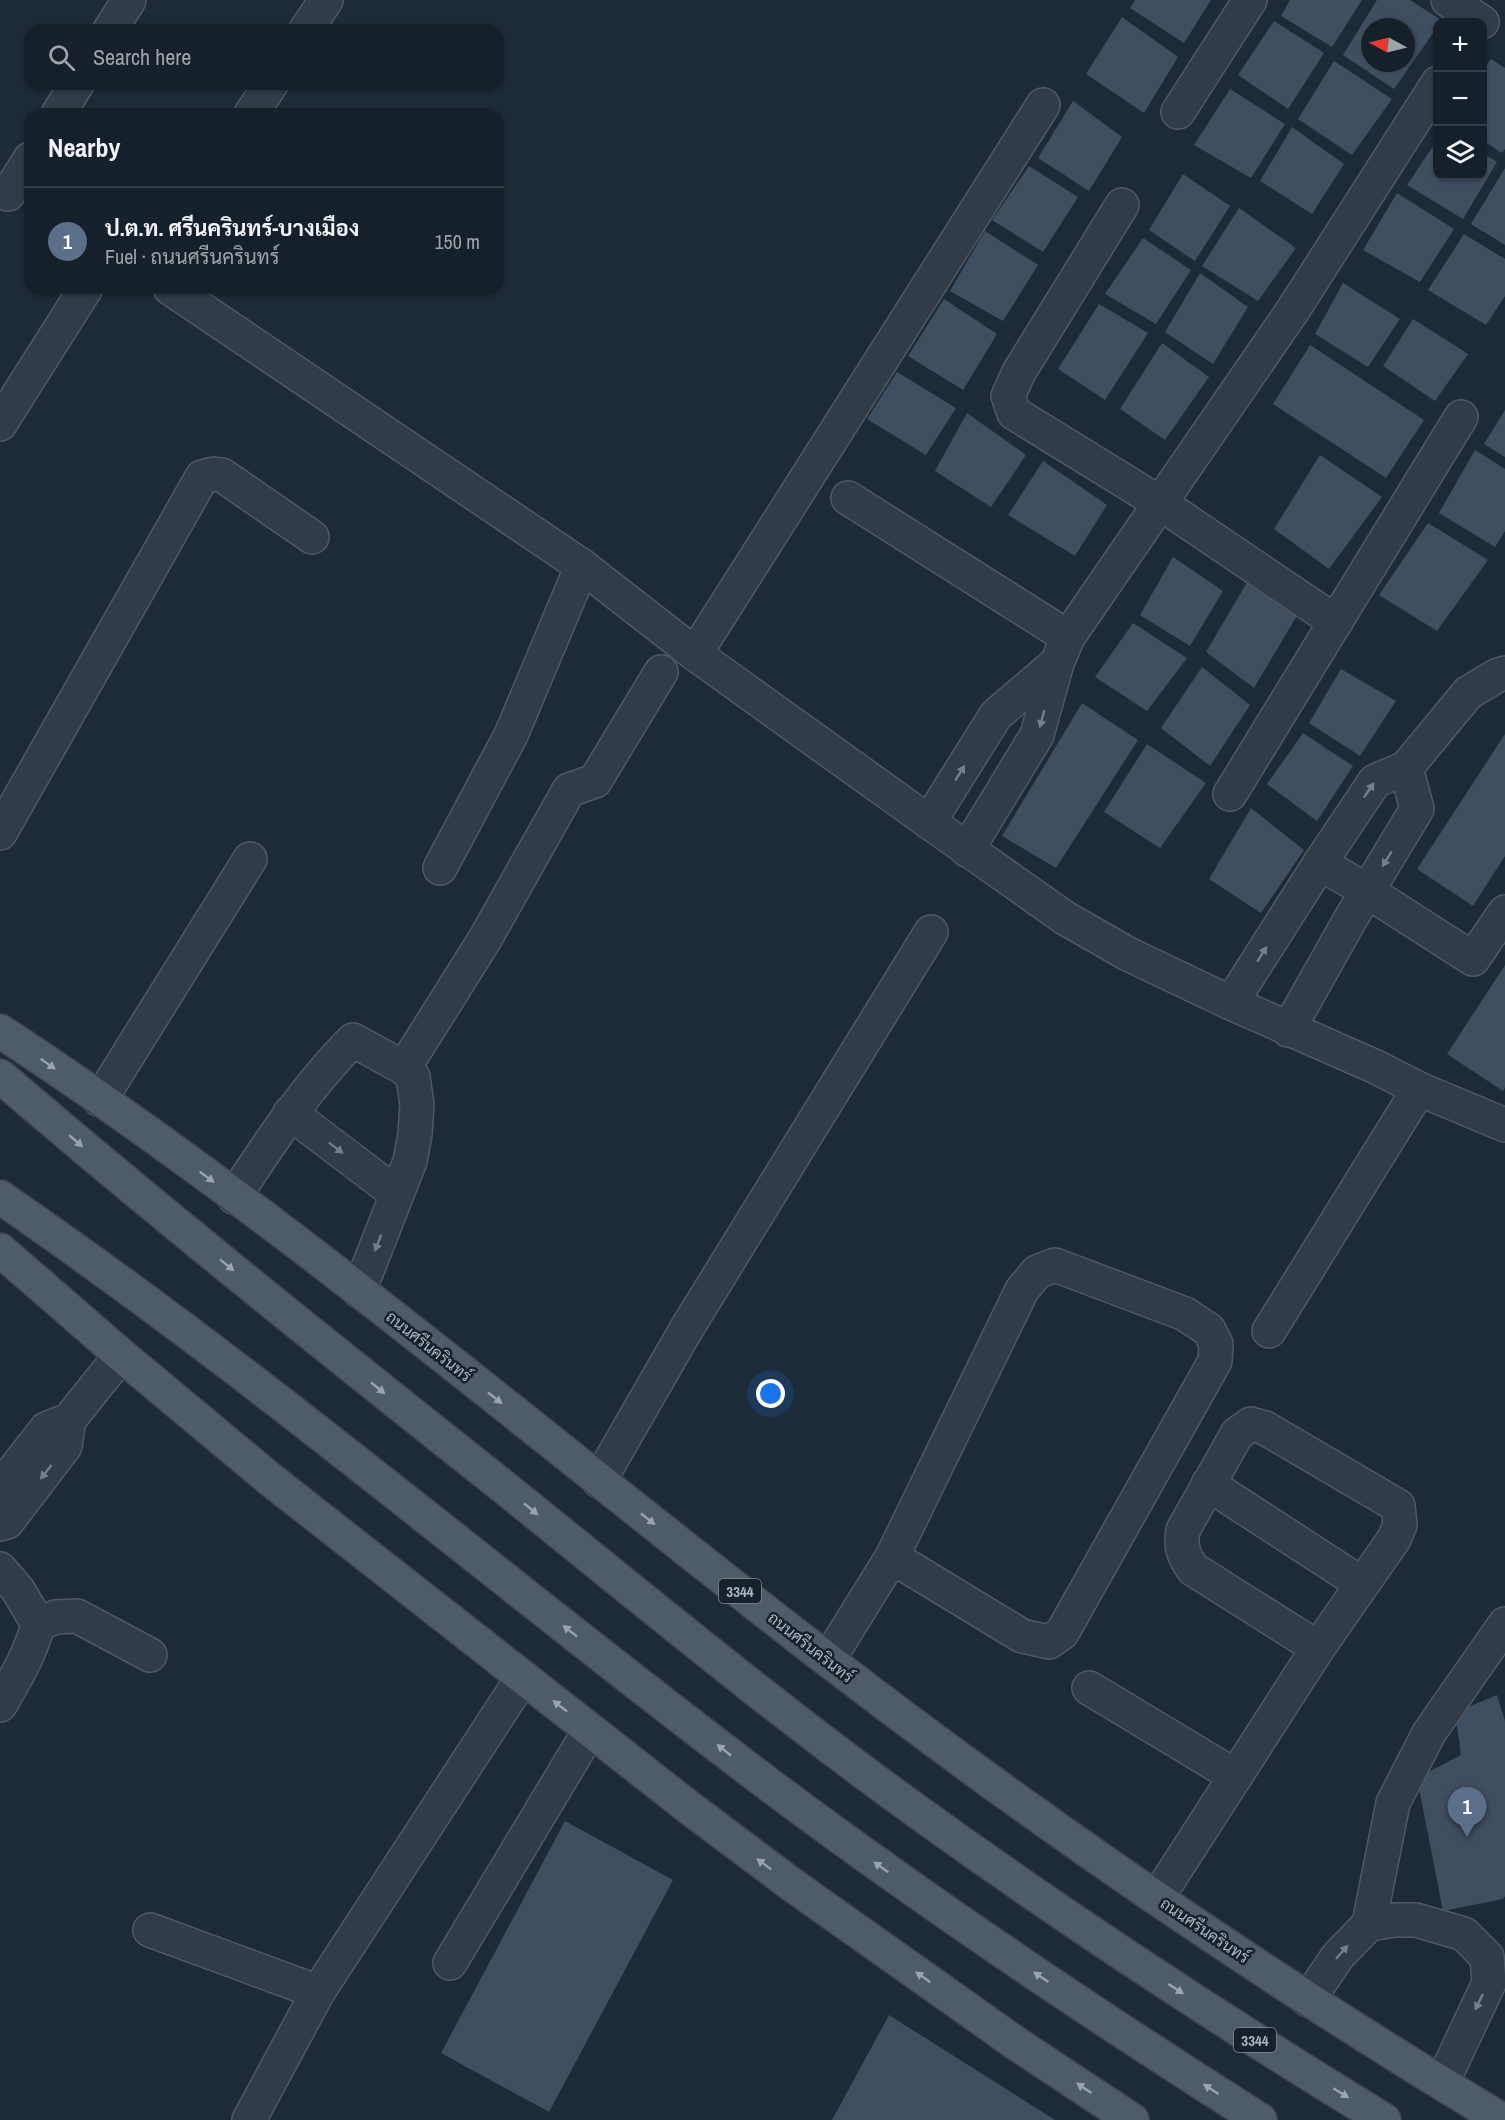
<!DOCTYPE html>
<meta charset="utf-8">
<style>
:root{--surface:#16202a;--page:#232d36;--text:#f1f3f6;--muted:#9ea3a8;--line:#353e47;--accent:#bca0f2}
body{margin:0;font-family:"Archivo Narrow",Sarabun,sans-serif;background:var(--page);color:var(--text)}
.controls{position:absolute;right:18px;top:18px;display:grid;overflow:hidden;border-radius:12px;box-shadow:0 2px 4px #0004}
.controls button{width:54px;height:54px;display:grid;place-items:center;padding:0;border:0;border-bottom:2px solid var(--line);background:var(--surface);color:var(--text);font:30px sans-serif}
.compass{position:absolute;left:1361px;top:18px;width:54px;height:54px;border-radius:50%;background:var(--surface);box-shadow:0 2px 4px #0004;rotate:277deg}
.you{position:absolute;left:771px;top:1394px;width:21px;height:21px;margin:-15px;border:4px solid #fff;border-radius:50%;background:#1a73e8;box-shadow:0 0 0 9px #1a73e833}
.badge{display:grid;place-items:center;width:39px;height:39px;border-radius:50%;background:var(--accent);color:#fff;font-size:20px;font-weight:700}
.pin{position:absolute;translate:-50% -50px;filter:drop-shadow(0 2px 3px #0008)}
.pin::after{content:'';position:absolute;top:32px;width:21px;height:18px;background:inherit;clip-path:polygon(0 0,100% 0,50% 100%)}
.list{margin:0;padding:0;list-style:none}
h2{display:flex;justify-content:space-between;align-items:center;height:78px;margin:0;padding:0 24px;font-size:26px}
h2 small{font-size:20px;font-weight:400;color:var(--muted)}
.list li{display:grid;grid-template-columns:39px 1fr auto;gap:18px;align-items:center;box-sizing:border-box;height:108px;padding:0 24px;border-top:2px solid var(--line)}
.list b{display:block;font-size:22px;white-space:nowrap}
.list p{margin:0;font-size:20px;white-space:nowrap;color:var(--muted)}
.list em{font-size:20px;font-style:normal;color:var(--muted)}
.icon{flex:none;width:33px;height:33px;fill:none;stroke:currentColor;stroke-width:2;stroke-linecap:round;stroke-linejoin:round}
.map{position:relative;flex:none;width:1505px;height:2120px;overflow:hidden}
.search{position:absolute;background:var(--surface);box-shadow:0 2px 4px #0004;left:24px;top:24px;width:480px;height:66px;display:flex;align-items:center;gap:15px;box-sizing:border-box;padding:0 21px;border-radius:18px;color:var(--muted);font-size:22px}
.panel{position:absolute;background:var(--surface);box-shadow:0 2px 4px #0004;left:24px;top:108px;width:480px;height:186px;border-radius:18px}
.map>svg:first-child{display:block}
.building{fill:#404f60;fill-rule:evenodd}
.lines{fill:none;stroke-linecap:round;stroke-linejoin:round}
.minor-casing{stroke:#4f5966;stroke-width:36}
.major-casing{stroke:#3b4551;stroke-width:36}
.minor{stroke:#313c48;stroke-width:33}
.major{stroke:#4e5b68;stroke-width:33}
.oneway{fill:#747f8d}
.oneway2{fill:#98a4b2}
.labels{text-anchor:middle;dominant-baseline:central;stroke-width:5;stroke-linejoin:round;paint-order:stroke}
.shield{fill:#17212c;stroke:#7f8997;stroke-width:1.5}
.shield-label{font-size:15px;font-weight:bold;fill:#abb6c5}
.street-label{font-size:16px;fill:#abb6c5;stroke:#17212c}
</style>
<div class="map">
<svg width="1505" height="2120" viewBox="0 0 1505 2120">
<rect width="100%" height="100%" fill="#1d2a38"/>
<g class="building">
<polygon points="1135,0 1211,0 1184,43 1130,8"/>
<polygon points="1290,0 1362,0 1332,47 1281,16"/>
<path d="M1377,0H1410L1441,20L1438,22V26L1394,89L1343,55ZM1370,27H1406V63H1370Z"/>
<polygon points="1122,17 1178,57 1144,113 1086,74"/>
<polygon points="1274,21 1324,53 1288,109 1238,75"/>
<polygon points="1491,59 1505,68 1505,149 1502,153 1482,140 1482,72"/>
<polygon points="1334,61 1392,99 1352,155 1298,119"/>
<polygon points="1230,89 1285,124 1251,178 1194,145"/>
<polygon points="1073,101 1122,137 1089,191 1038,158"/>
<polygon points="1292,127 1344,164 1312,214 1260,181"/>
<polygon points="1438,139 1438,176 1482,176 1482,153 1497,162 1463,219 1407,185"/>
<polygon points="1029,166 1078,197 1043,252 992,220"/>
<polygon points="1505,168 1505,245 1471,224"/>
<polygon points="1183,174 1230,206 1195,261 1149,230"/>
<polygon points="1397,193 1454,229 1420,282 1363,250"/>
<polygon points="1239,208 1296,248 1258,301 1202,266"/>
<polygon points="985,231 1038,265 1003,321 950,291"/>
<polygon points="1464,234 1505,259 1505,296 1486,325 1428,290"/>
<polygon points="1143,238 1191,270 1156,324 1105,294"/>
<polygon points="1200,273 1248,307 1213,364 1165,332"/>
<polygon points="1343,283 1400,319 1368,367 1315,334"/>
<polygon points="944,299 997,334 963,390 908,356"/>
<polygon points="1099,304 1148,333 1105,400 1058,369"/>
<polygon points="1413,319 1468,354 1435,401 1383,366"/>
<polygon points="1162,343 1209,377 1165,440 1120,409"/>
<polygon points="1310,345 1424,420 1386,478 1273,404"/>
<polygon points="897,372 956,408 926,455 867,419"/>
<polygon points="1505,410 1505,457 1484,444"/>
<polygon points="967,413 1026,455 991,507 935,471"/>
<polygon points="1475,450 1505,469 1505,531 1495,547 1439,513"/>
<polygon points="1320,455 1382,497 1329,569 1274,529"/>
<polygon points="1043,461 1107,505 1075,556 1008,515"/>
<polygon points="1428,523 1488,560 1437,631 1379,595"/>
<polygon points="1173,557 1223,591 1190,646 1140,615"/>
<polygon points="1249,579 1298,614 1254,688 1206,652"/>
<polygon points="1133,623 1187,658 1147,711 1095,677"/>
<polygon points="1202,667 1250,705 1210,766 1161,728"/>
<polygon points="1341,669 1396,701 1360,756 1309,723"/>
<polygon points="1082,703 1138,740 1056,868 1002,836"/>
<polygon points="1303,733 1353,766 1317,821 1267,784"/>
<polygon points="1505,734 1505,856 1473,906 1417,869"/>
<polygon points="1147,744 1206,783 1160,848 1104,812"/>
<polygon points="1251,808 1304,850 1261,913 1209,879"/>
<polygon points="1505,965 1505,1087 1503,1091 1447,1054"/>
<polygon points="1497,1695 1505,1721 1505,1896 1503,1899 1443,1911 1417,1778 1461,1755 1455,1712"/>
<polygon points="565,1821 673,1880 549,2112 441,2053"/>
<polygon points="889,2015 1055,2120 832,2120"/>
</g>
<g class="lines">
<g class="minor-casing">
<g id="minor">
<polyline points="1448,0 1482,22"/>
<polyline points="110,30 129,0"/>
<polyline points="306,30 326,0"/>
<polyline points="1178,112 1250,0"/>
<polyline points="58,114 77,84"/>
<polyline points="251,114 271,84"/>
<polyline points="8,194 30,159"/>
<polyline points="1122,205 1019,372 1008,396 1014,413 1160,503 1336,622"/>
<polyline points="170,288 582,566 695,654 929,822 1065,918 1128,954 1231,1003 1376,1067 1419,1089 1505,1125"/>
<polyline points="0,424 86,288"/>
<polyline points="848,498 1068,637"/>
<polyline points="695,654 1043,105"/>
<polyline points="1230,794 1461,417"/>
<polyline points="929,822 996,715 1057,663"/>
<polyline points="0,833 202,477 214,474 222,475 312,537"/>
<polyline points="967,850 1037,735 1057,663 1068,637 1293,310 1438,83"/>
<polyline points="1320,863 1367,891 1473,959 1505,912"/>
<polyline points="440,868 511,735 582,566"/>
<polyline points="1231,1003 1320,863 1375,781 1406,768 1468,693 1498,675 1505,673"/>
<polyline points="1288,1030 1351,918 1417,809 1406,768"/>
<polyline points="404,1068 485,939 569,790 595,781 661,672"/>
<polyline points="100,1100 250,859"/>
<polyline points="290,1113 397,1194"/>
<path d="M234,1197C271,1141 306,1087 353,1040L404,1068L413,1077L417,1105L415,1134L410,1161L359,1291"/>
<polyline points="1269,1331 1419,1089"/>
<polyline points="599,1481 687,1328 931,932"/>
<polyline points="1208,1484 1362,1584"/>
<polyline points="0,1488 46,1429 69,1420 121,1355"/>
<polyline points="0,1524 7,1522 65,1446 69,1420"/>
<path d="M0,1569L18,1590L38,1624C31,1653 15,1679 0,1705"/>
<polyline points="38,1624 56,1617 77,1616 150,1655"/>
<polyline points="828,1660 892,1557 1022,1290 1037,1272 1055,1265 1185,1314 1209,1330 1216,1344 1215,1361 1062,1633 1049,1642 1022,1636 892,1557"/>
<polyline points="1089,1688 1235,1776"/>
<path d="M1157,1898L1318,1648L1394,1539L1400,1525L1398,1506L1265,1428L1251,1424L1237,1434L1183,1530C1180,1546 1183,1555 1193,1569L1318,1648"/>
<polyline points="1369,1924 1393,1803 1429,1733 1505,1624"/>
<polyline points="150,1930 318,1992"/>
<polyline points="450,1963 590,1730"/>
<polyline points="1308,2000 1338,1956 1369,1924 1395,1920 1416,1920 1464,1934 1487,1957 1489,1983 1442,2083"/>
<polyline points="249,2120 318,1992 523,1677"/>
</g>
</g>
<g class="major-casing">
<g id="major">
<path d="M0,1031C289,1220 551,1447 824,1657C1041,1824 1268,1979 1502,2120"/>
<path d="M0,1076C163,1216 331,1350 500,1484C638,1595 775,1709 918,1812C1069,1921 1225,2023 1384,2120"/>
<path d="M0,1197C261,1376 502,1583 755,1774C918,1897 1088,2011 1260,2120"/>
<polyline points="0,1250 121,1355 271,1480 691,1809 791,1884 1017,2044 1132,2120"/>
</g>
</g>
<use href="#minor" class="minor"/>
<use href="#major" class="major"/>
</g>
<defs><path id="oneway-solid" d="M-6-.8H1V-3.2L6.5 0L1 3.2V.8H-6Z" transform="scale(1.5)"/></defs>
<g class="oneway">
<use href="#oneway-solid" transform="translate(1042 719) rotate(105)"/>
<use href="#oneway-solid" transform="translate(960 773) rotate(-58)"/>
<use href="#oneway-solid" transform="translate(1369 790) rotate(-56)"/>
<use href="#oneway-solid" transform="translate(1387 859) rotate(121)"/>
<use href="#oneway-solid" transform="translate(1262 954) rotate(-58)"/>
<use href="#oneway-solid" transform="translate(336 1148) rotate(37)"/>
<use href="#oneway-solid" transform="translate(378 1243) rotate(111)"/>
<use href="#oneway-solid" transform="translate(46 1472) rotate(128)"/>
<use href="#oneway-solid" transform="translate(1342 1952) rotate(-48)"/>
<use href="#oneway-solid" transform="translate(1479 2002) rotate(116)"/>
</g>
<g class="oneway2">
<use href="#oneway-solid" transform="translate(48 1064) rotate(35)"/>
<use href="#oneway-solid" transform="translate(76 1141) rotate(41)"/>
<use href="#oneway-solid" transform="translate(207 1177) rotate(36)"/>
<use href="#oneway-solid" transform="translate(227 1265) rotate(39)"/>
<use href="#oneway-solid" transform="translate(378 1388) rotate(39)"/>
<use href="#oneway-solid" transform="translate(495 1398) rotate(38)"/>
<use href="#oneway-solid" transform="translate(531 1509) rotate(39)"/>
<use href="#oneway-solid" transform="translate(648 1519) rotate(38)"/>
<use href="#oneway-solid" transform="translate(570 1631) rotate(-142)"/>
<use href="#oneway-solid" transform="translate(560 1706) rotate(-142)"/>
<use href="#oneway-solid" transform="translate(724 1750) rotate(-142)"/>
<use href="#oneway-solid" transform="translate(764 1864) rotate(-143)"/>
<use href="#oneway-solid" transform="translate(881 1867) rotate(-145)"/>
<use href="#oneway-solid" transform="translate(923 1977) rotate(-145)"/>
<use href="#oneway-solid" transform="translate(1041 1977) rotate(-146)"/>
<use href="#oneway-solid" transform="translate(1176 1989) rotate(33)"/>
<use href="#oneway-solid" transform="translate(1084 2088) rotate(-146)"/>
<use href="#oneway-solid" transform="translate(1211 2089) rotate(-147)"/>
<use href="#oneway-solid" transform="translate(1341 2093) rotate(32)"/>
</g>
<g class="labels">
<g class="shield">
<rect x="719" y="1579" width="42" height="24" rx="4.5"/>
<rect x="1234" y="2028" width="42" height="24" rx="4.5"/>
</g>
<g class="shield-label">
<text x="740" y="1591">3344</text>
<text x="1255" y="2040">3344</text>
</g>
<g class="street-label">
<text transform="translate(429 1346) rotate(38)">ถนนศรีนครินทร์</text>
<text transform="translate(811 1647) rotate(38)">ถนนศรีนครินทร์</text>
<text transform="translate(1205 1930) rotate(34)">ถนนศรีนครินทร์</text>
</g>
</g>
</svg>
<div class="controls">
<button>+</button>
<button>−</button>
<button><svg class="icon" aria-label="layers" viewBox="0 0 24 24"><path d="M12 4l9 5-9 5-9-5zM3 14l9 5 9-5"/></svg></button>
</div>
<svg class="compass" viewBox="-18 -18 36 36"><path d="M0-13l5 13h-10z" fill="#e53935"/><path d="M0 13l5-13h-10z" fill="#9ea3a8"/></svg>
<div class="you"></div>
<div class="pin badge" style="left:1467px;top:1837px;background:#5c6f8a">1</div>
<div class="search"><svg class="icon" aria-label="search" viewBox="0 0 24 24"><circle cx="10" cy="10" r="6"/><path d="M15 15l6 6"/></svg>Search here</div>
<section class="panel">
<h2>Nearby<small></small></h2>
<ul class="list">
<li><span class="badge" style="background:#5c6f8a">1</span><div><b>ป.ต.ท. ศรีนครินทร์-บางเมือง</b><p>Fuel · ถนนศรีนครินทร์</p></div><em>150 m</em></li>
</ul>
</section>
</div>
